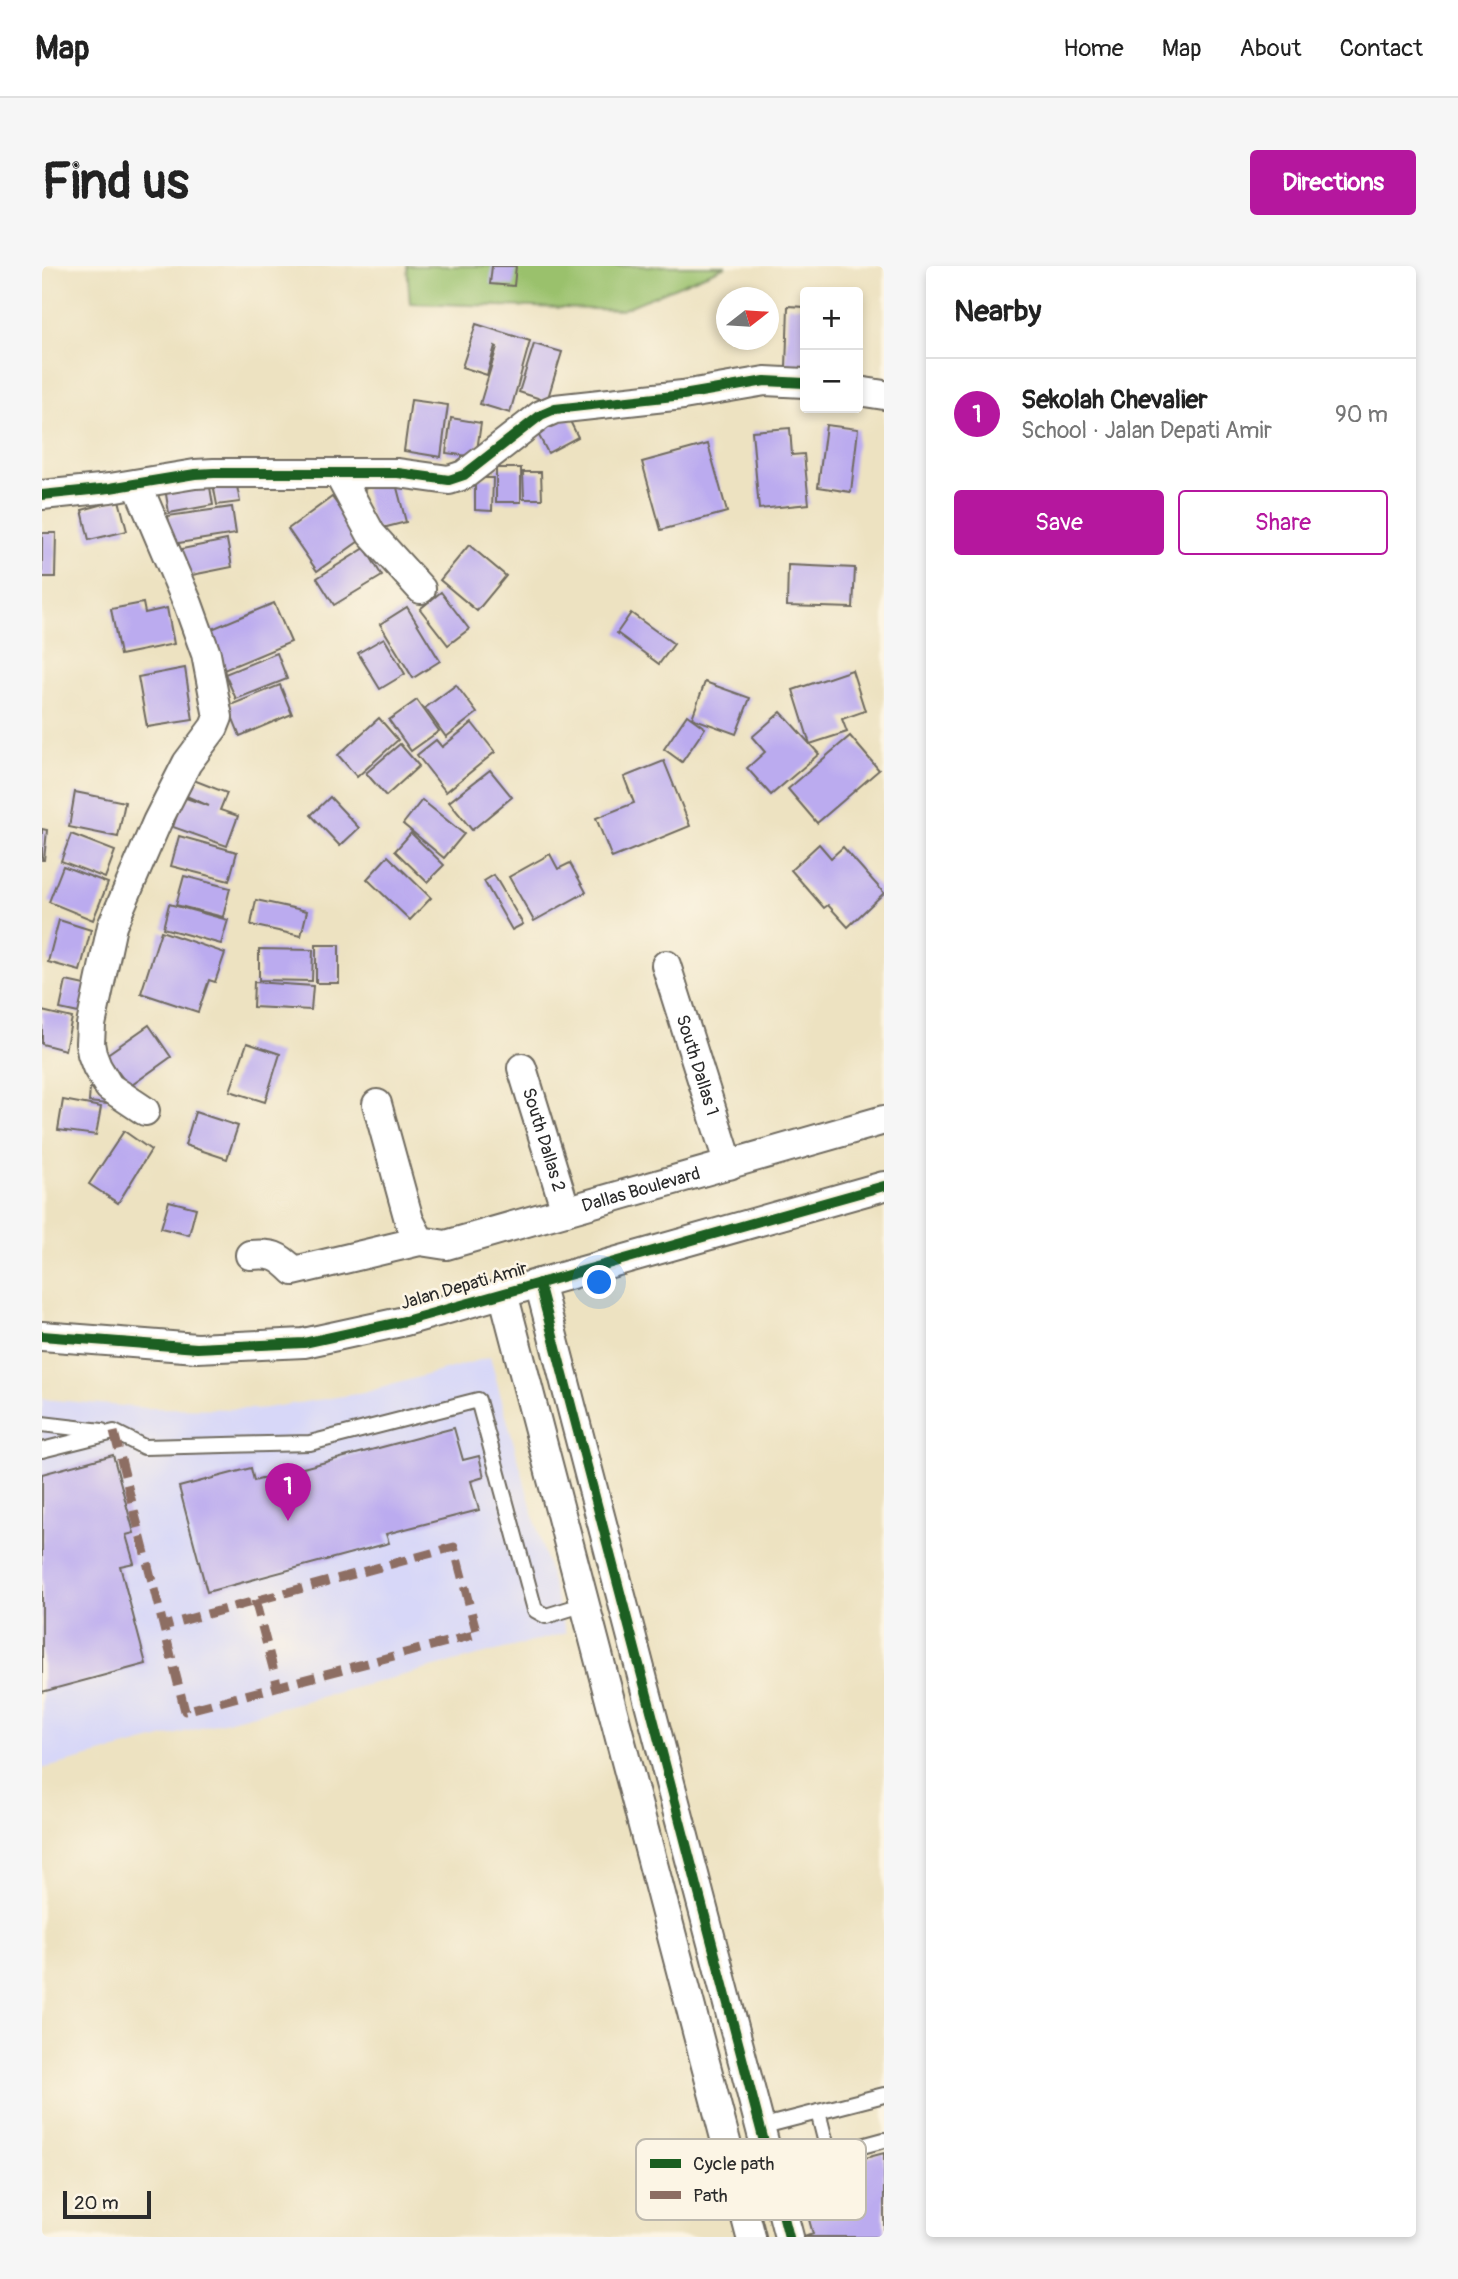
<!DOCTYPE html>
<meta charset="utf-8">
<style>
:root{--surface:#fff;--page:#f6f6f6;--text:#222;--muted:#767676;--line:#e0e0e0;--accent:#b5179e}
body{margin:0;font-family:Pangolin,sans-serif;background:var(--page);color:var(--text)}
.controls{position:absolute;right:21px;top:21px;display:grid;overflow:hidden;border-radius:7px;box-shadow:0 4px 10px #0003}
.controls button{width:63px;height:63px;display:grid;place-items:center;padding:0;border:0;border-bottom:2px solid var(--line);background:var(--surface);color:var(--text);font:35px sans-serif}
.compass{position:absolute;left:674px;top:21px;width:63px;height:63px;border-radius:50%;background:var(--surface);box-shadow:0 4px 10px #0003;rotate:73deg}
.scale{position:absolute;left:21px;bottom:18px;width:88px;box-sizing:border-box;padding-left:7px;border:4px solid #2b2b2b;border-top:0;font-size:19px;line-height:24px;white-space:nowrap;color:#2b2b2b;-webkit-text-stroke:5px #fcf5e5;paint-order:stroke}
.you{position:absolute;left:558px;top:1017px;width:24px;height:24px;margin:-18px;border:5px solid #fff;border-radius:50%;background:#1a73e8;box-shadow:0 0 0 10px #1a73e833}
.badge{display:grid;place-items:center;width:46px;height:46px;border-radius:50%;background:var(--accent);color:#fff;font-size:23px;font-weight:700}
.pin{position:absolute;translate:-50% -58px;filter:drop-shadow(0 2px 4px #0008)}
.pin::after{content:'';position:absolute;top:37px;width:24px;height:21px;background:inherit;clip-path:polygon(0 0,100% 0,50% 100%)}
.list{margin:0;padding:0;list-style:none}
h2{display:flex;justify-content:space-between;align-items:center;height:91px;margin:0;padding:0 28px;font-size:30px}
h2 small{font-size:23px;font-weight:400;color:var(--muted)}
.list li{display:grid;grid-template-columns:46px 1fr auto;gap:21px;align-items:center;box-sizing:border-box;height:112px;padding:0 28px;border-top:2px solid var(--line)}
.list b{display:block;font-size:26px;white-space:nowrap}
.list p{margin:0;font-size:23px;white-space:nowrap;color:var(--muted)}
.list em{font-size:23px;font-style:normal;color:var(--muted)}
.actions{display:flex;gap:14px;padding:21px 28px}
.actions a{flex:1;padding:16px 0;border:2px solid var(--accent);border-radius:7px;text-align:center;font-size:24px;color:var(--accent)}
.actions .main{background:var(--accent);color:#fff}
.map{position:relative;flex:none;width:842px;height:1971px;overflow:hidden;border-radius:7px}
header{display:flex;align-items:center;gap:42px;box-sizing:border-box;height:98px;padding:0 35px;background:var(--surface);border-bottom:2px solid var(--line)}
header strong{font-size:33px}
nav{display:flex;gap:38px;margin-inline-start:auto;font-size:24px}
.intro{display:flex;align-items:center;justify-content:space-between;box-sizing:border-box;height:168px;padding:0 42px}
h1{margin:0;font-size:49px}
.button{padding:18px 32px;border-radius:7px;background:var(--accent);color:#fff;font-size:24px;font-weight:700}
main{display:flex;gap:42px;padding:0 42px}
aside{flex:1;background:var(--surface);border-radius:7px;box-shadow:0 4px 10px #0003}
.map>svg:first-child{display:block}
.built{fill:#d7d7f8}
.grass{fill:#9ac16c;stroke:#62764c;stroke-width:2}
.building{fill:#bbabef}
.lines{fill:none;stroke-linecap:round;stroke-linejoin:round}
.lane-casing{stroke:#6f6b60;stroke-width:18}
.street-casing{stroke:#6f6b60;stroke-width:32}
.lane{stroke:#fff;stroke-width:14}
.street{stroke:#fff;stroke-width:28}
.quiet{stroke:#8d6e63;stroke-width:9;stroke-dasharray:18 9;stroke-linecap:butt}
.cycleway-casing{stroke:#fcf5e5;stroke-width:15}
.cycleway{stroke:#1b5e20;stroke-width:10}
.labels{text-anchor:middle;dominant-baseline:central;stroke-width:5;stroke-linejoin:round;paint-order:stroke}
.street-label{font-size:18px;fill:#2b2b2b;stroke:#fcf5e5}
.key{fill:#fcf5e5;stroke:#bdb8ad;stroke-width:2}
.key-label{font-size:19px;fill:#2b2b2b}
</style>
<header>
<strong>Map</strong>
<nav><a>Home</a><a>Map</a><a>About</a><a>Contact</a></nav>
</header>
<div class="intro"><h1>Find us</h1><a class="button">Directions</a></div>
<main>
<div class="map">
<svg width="842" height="1971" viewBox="0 0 842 1971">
<rect width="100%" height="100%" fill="#fcf5e5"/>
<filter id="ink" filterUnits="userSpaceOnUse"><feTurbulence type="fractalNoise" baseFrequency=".0143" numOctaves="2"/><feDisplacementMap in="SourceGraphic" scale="14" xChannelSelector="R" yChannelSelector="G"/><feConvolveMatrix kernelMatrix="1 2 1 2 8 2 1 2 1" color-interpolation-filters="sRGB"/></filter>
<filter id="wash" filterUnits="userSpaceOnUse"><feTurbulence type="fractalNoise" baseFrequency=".00686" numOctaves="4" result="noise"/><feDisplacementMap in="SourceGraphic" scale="28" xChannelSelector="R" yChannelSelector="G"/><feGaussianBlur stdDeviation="1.57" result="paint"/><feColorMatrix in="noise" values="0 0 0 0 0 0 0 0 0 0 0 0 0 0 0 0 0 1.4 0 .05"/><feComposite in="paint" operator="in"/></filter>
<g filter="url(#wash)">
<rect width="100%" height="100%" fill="#ede2c1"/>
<polygon class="built" points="448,1091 524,1367 0,1503 0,1133 104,1142 217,1143 321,1127"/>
<polygon class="grass" points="365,0 684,0 579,44 368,37"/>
<g id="blocks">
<g class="building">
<polygon points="450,0 474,0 472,20 448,18"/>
<polygon points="746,40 763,41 763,102 744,102"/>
<polygon points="434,58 488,75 468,147 438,138 455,81 453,80 445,109 420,101"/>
<polygon points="492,78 520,86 505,135 477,126"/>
<polygon points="369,134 406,139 399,191 362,185"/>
<polygon points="526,151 536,171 506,187 495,166"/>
<polygon points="409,152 439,157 434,191 404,187"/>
<polygon points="784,159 816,163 809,226 776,221"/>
<polygon points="748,162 750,189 762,188 767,238 717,243 710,165"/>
<polygon points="666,178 685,246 619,264 600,196"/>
<rect x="454" y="202" width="25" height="34"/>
<polygon points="481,206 499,206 500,233 482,233"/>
<polygon points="433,212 451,212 450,245 433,244"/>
<polygon points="353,214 364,256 333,264 322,223"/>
<polygon points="167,215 171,239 127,247 123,222"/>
<polygon points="194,215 198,236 175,239 171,218"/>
<polygon points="290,231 320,273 275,305 246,263"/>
<polygon points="77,234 85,265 47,274 40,244"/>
<polygon points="190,241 194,268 130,278 126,250"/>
<polygon points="0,267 14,267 13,311 0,311"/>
<polygon points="185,274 190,301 140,311 135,284"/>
<polygon points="427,279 464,310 435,345 398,314"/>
<polygon points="323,282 340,310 292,339 275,312"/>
<polygon points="746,299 813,302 811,342 745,340"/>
<polygon points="399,326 427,363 406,379 378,343"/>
<polygon points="101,337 103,347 125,342 132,378 78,389 69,343"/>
<polygon points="232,337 249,376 182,404 165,365"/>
<polygon points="365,341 398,395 371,412 338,358"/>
<polygon points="589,347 632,378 617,398 575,367"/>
<polygon points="342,372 363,408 338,423 316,387"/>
<polygon points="235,387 245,413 194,433 183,408"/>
<polygon points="143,402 151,454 105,461 96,411"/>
<polygon points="810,404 823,445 800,453 805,466 768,478 751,424"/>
<polygon points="663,416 708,432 694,468 650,452"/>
<polygon points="238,419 250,448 198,470 186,440"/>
<polygon points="414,419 435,447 404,471 383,442"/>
<polygon points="375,434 397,465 369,485 347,454"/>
<polygon points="739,446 777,488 729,529 705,502 723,486 710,471"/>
<polygon points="645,449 663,462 640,496 622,483"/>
<polygon points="337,452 356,474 315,511 296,489"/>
<polygon points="430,457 453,486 404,526 375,489 394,474 400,481"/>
<polygon points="808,470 837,504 775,557 746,523"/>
<polygon points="358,478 377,500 344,530 324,507"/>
<polygon points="622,495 648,560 570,592 554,552 592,537 582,511"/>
<polygon points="448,504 470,531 430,564 407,536"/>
<polygon points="149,513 185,527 178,544 196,550 185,580 131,561 141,531 167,540 142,529"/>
<polygon points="33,526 83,536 76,571 27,561"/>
<polygon points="288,531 317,562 298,580 269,549"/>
<polygon points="380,534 422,568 402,592 361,558"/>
<polygon points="0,563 5,564 2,594 0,594"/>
<polygon points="369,567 402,599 385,616 353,585"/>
<polygon points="29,568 73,585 63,612 19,595"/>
<polygon points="137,570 195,586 187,615 129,600"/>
<polygon points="777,578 789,592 801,581 842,627 806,661 786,639 782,642 749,604"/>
<polygon points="508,588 516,603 528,597 544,626 492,655 467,611"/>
<polygon points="346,590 389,632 368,654 325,613"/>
<polygon points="21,600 66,617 51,654 7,636"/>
<polygon points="452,609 481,658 470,664 442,615"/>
<polygon points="142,610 188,622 181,651 134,639"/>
<polygon points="214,634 265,645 259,670 209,659"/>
<polygon points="127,638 186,654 179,678 121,662"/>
<polygon points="17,654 49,664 38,705 6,696"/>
<polygon points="119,665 183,687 173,716 167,714 156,746 99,727"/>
<rect x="274" y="679" width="23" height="38"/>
<polygon points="217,683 271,684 270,715 217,714"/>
<polygon points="24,715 47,720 41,748 18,743"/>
<polygon points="212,716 271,720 269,744 211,741"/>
<polygon points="0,745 30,752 23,784 0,778"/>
<polygon points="107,759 129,791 87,821 64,789"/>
<polygon points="205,777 238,788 223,836 188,825"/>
<polygon points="48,822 66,824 65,838 47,836"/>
<polygon points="21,834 59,841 54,869 16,864"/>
<polygon points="153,846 196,860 185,893 143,879"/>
<polygon points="82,865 109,884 76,937 47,918"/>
<polygon points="127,935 154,942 147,969 119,962"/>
<polygon points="412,1162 421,1194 437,1190 442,1211 429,1215 437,1244 344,1268 347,1277 165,1326 137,1221 209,1202 212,1215"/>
<polygon points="71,1189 92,1267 84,1269 92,1297 78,1300 104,1398 0,1426 0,1208"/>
<polygon points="842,1887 842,1971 762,1971 771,1968 755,1910"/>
</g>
</g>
</g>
<g filter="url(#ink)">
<use href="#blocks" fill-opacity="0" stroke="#6f6b60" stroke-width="2"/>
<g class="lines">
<g class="lane-casing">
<g id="lane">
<polyline points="0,1158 60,1165"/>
<polyline points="0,1184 72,1166 102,1181 268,1177 436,1134 493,1344 504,1350 543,1338"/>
<polyline points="776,1846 787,1889 842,1874"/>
<polyline points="718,1861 842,1829"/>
</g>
</g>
<g class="street-casing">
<g id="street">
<polyline points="816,125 842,129"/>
<polyline points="296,207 329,268 379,323"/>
<polyline points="95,218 146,338 164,388 176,451 172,461 145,497 115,556 70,660 49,759 48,777 50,788 55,801 67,821 103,845"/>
<polyline points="0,229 68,222 153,208 172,207 356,207 407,214 422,209 499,149 513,143 641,129 723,115 763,117"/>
<path id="s1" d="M624,699L687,899"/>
<path id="s2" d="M480,802L524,945"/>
<path id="s3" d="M335,838L367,954L378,975L404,979L842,854"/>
<path d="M208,989C230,987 236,989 252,1005L378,975"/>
<polyline points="497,1017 747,1971"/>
<polyline points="461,1027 709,1971"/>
<polyline points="0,1070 155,1082 262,1077 363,1055 842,920"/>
</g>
</g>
<use href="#lane" class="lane"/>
<use href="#street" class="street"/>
<g class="quiet">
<polyline points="72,1166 143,1445 435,1368 412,1281 121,1360"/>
<polyline points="213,1334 236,1421"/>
</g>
<g class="cycleway-casing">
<g id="cycleway">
<polyline points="0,229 68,222 153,208 172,207 356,207 407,214 422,209 499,149 513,143 641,129 723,115 763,117"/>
<polyline points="497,1017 747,1971"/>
<polyline points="0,1070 155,1082 262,1077 363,1055 842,920"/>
</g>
</g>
<use href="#cycleway" class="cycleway"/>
</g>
</g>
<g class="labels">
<g class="street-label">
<text stroke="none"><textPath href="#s1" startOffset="105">South Dallas 1</textPath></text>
<text stroke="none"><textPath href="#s2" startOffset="75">South Dallas 2</textPath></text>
<text stroke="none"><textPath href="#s3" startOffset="373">Dallas Boulevard</textPath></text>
<text transform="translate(422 1020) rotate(-16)">Jalan Depati Amir</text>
</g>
</g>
<rect x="594" y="1873" width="230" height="81" rx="10" class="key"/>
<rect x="608" y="1893" width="31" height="9" fill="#1b5e20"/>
<rect x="608" y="1925" width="31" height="8" fill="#8d6e63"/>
<g class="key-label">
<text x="651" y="1904">Cycle path</text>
<text x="651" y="1936">Path</text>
</g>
</svg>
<div class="controls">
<button>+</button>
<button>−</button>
</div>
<svg class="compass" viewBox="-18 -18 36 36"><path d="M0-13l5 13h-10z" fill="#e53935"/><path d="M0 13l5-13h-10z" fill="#767676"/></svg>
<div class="scale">20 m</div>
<div class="you"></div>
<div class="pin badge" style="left:246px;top:1255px">1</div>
</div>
<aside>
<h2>Nearby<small></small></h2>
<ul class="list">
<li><span class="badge">1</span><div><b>Sekolah Chevalier</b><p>School · Jalan Depati Amir</p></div><em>90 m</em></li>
</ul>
<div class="actions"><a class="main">Save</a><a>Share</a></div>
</aside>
</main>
